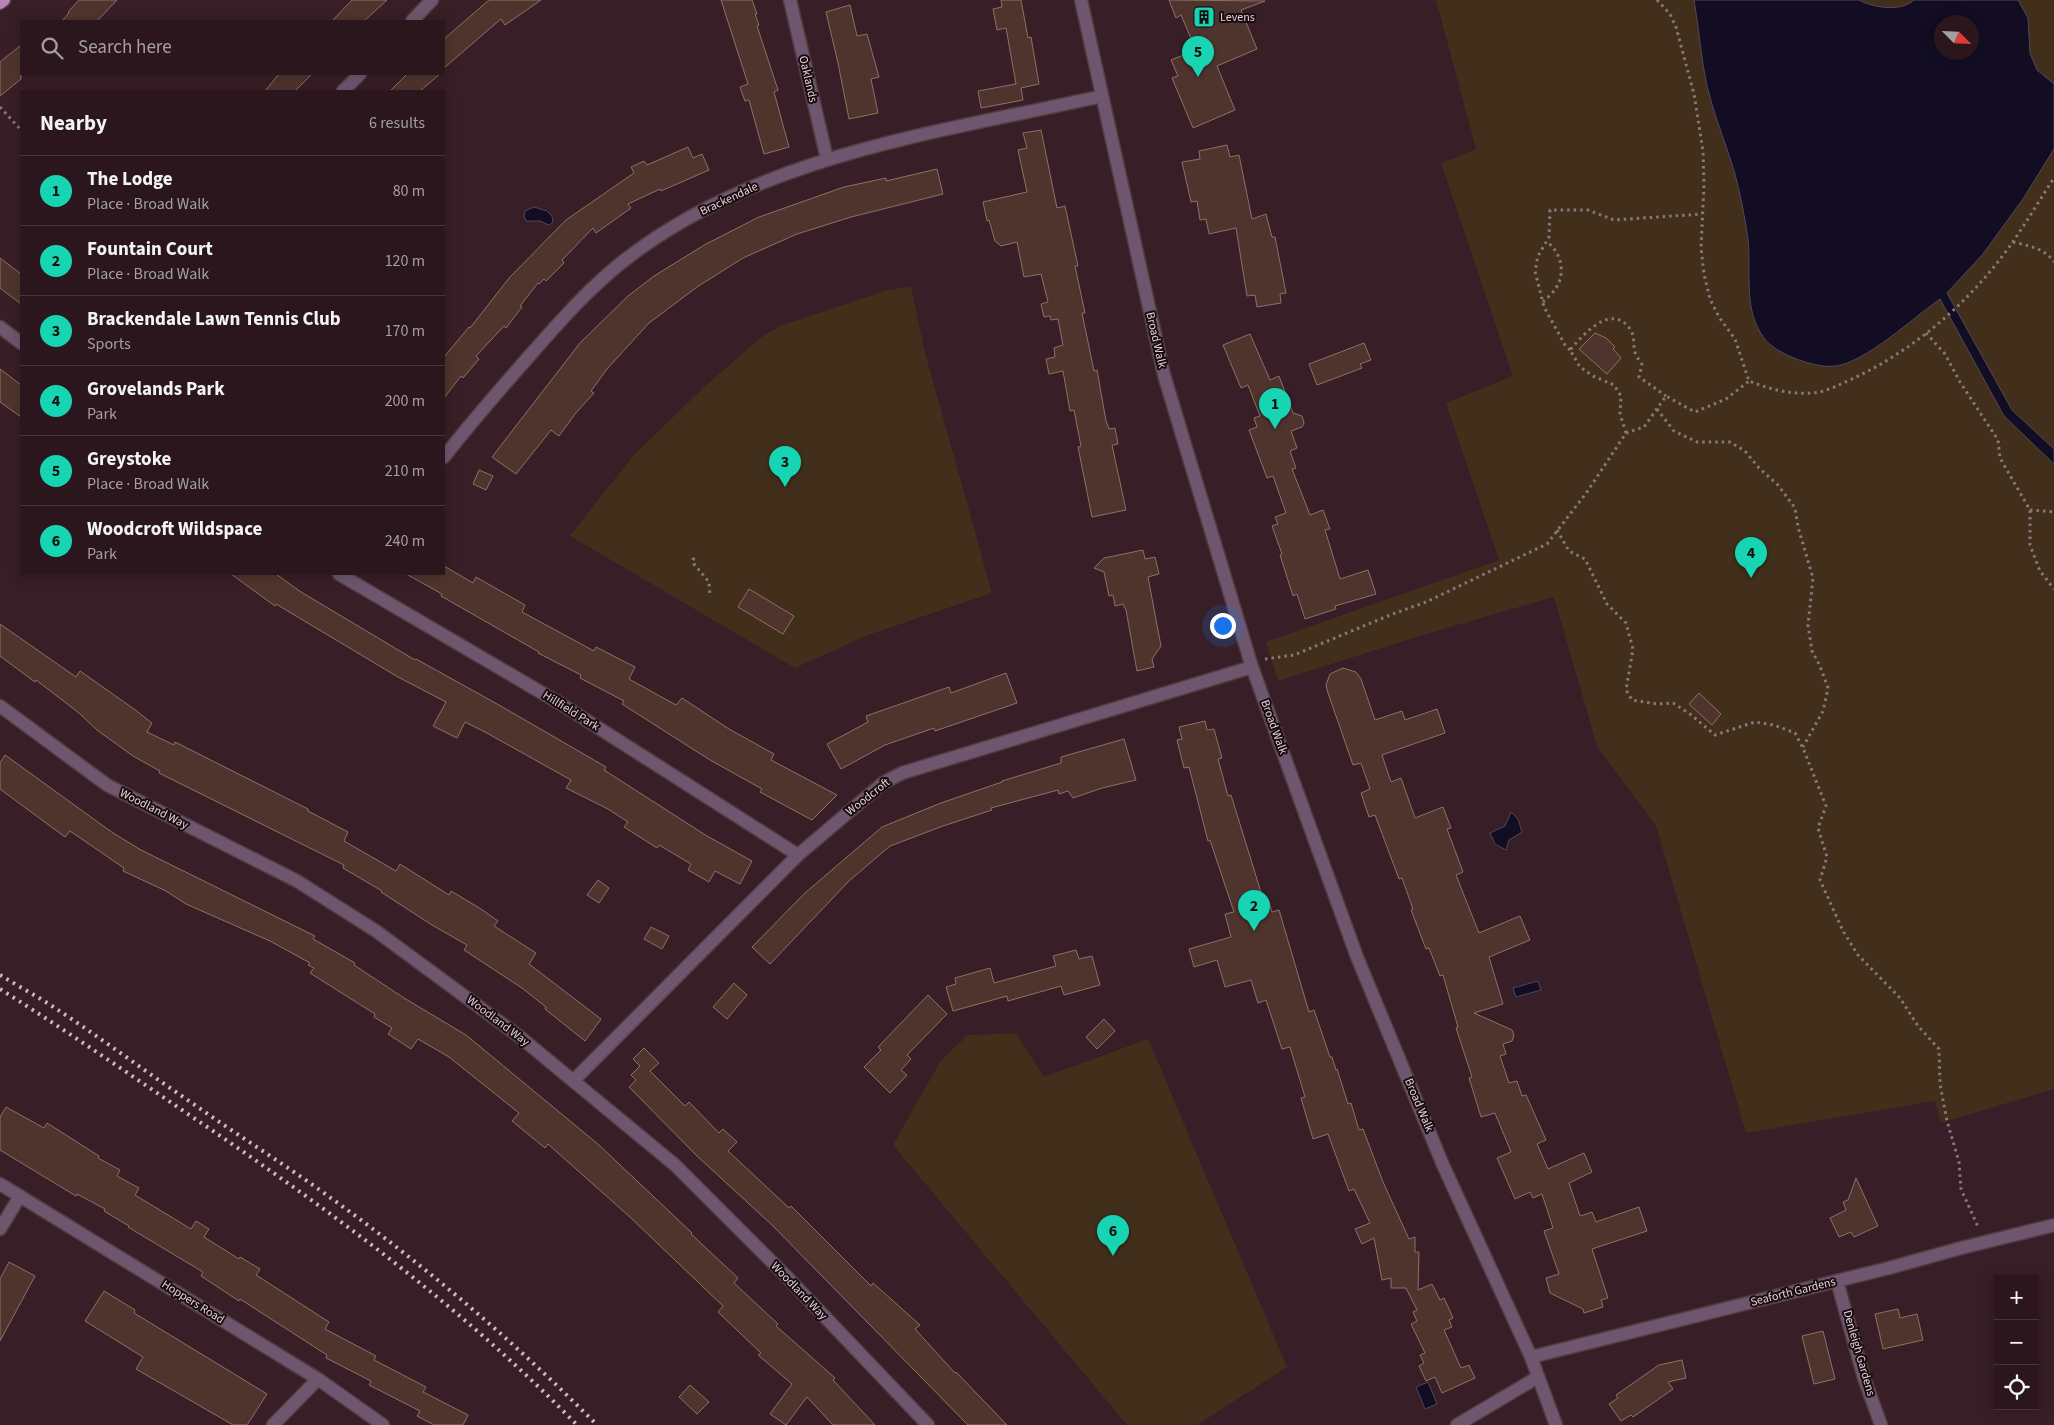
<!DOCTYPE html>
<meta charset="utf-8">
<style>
:root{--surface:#2a161c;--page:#321f25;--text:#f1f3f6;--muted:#a59fa3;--line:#46353b;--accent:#17d5b3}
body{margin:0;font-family:"Source Sans 3",sans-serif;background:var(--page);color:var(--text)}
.controls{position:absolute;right:15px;bottom:15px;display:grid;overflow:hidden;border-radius:0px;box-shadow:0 2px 12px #0003}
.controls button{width:45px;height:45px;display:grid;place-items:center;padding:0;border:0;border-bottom:1px solid var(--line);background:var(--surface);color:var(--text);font:25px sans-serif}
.compass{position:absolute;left:1934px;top:15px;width:45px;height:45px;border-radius:50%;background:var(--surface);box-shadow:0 2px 12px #0003;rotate:114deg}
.you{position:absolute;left:1222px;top:625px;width:18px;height:18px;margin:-12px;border:4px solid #fff;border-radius:50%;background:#1a73e8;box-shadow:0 0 0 8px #1a73e833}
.badge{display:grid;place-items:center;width:32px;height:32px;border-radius:50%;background:var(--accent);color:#111;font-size:16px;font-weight:700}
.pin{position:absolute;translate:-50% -41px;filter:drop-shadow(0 1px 2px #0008)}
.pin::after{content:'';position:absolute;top:26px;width:18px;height:15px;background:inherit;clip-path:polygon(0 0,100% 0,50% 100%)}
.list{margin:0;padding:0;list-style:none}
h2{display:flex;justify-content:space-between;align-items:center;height:65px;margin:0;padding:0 20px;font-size:21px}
h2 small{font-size:16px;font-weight:400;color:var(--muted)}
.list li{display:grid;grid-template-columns:32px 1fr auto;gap:15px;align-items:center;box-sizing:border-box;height:70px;padding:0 20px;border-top:1px solid var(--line)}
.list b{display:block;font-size:19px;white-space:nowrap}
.list p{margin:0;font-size:16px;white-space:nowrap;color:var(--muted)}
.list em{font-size:16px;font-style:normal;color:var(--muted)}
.icon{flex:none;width:28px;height:28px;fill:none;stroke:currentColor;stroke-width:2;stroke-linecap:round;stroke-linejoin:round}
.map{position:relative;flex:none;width:2054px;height:1425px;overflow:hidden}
.search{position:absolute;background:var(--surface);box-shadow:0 2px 12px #0003;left:20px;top:20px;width:425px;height:55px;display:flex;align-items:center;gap:12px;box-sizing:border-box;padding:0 18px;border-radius:0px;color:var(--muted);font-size:19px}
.panel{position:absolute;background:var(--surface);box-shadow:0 2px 12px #0003;left:20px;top:90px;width:425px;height:485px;border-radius:0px}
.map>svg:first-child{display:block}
.green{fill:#412f1b;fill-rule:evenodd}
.water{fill:#120d23;stroke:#514859;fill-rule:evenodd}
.building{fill:#4f342d;stroke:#8f7067}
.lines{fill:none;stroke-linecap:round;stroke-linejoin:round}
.minor-casing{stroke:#543b42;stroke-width:15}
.tertiary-casing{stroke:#543b42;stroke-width:15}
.primary-casing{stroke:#543b42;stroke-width:15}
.path{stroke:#8c767c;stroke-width:3;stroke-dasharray:2.5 4;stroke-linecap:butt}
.minor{stroke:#6e576e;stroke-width:12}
.tertiary{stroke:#6e576e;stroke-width:12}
.primary{stroke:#b585b6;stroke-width:12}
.rail{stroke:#ccb8bd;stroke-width:4;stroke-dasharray:2.5 5;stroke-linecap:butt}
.labels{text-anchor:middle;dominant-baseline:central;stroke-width:4;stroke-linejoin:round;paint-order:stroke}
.poi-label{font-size:12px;fill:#e5d3d7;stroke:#180c10;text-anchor:start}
.street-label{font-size:12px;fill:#e5d3d7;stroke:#180c10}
</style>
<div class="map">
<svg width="2054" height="1425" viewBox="0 0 2054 1425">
<rect width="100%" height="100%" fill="#381e26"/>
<g class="green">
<path d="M1436,0H2054V1089L1941,1123L1935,1101L1746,1133L1656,826L1597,746L1554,597L1426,634L1278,681L1266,642L1499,560L1446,403L1513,376L1441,163L1476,149ZM1942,22H1972V52H1942Z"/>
<polygon points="911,286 924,349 992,593 868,635 795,668 570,536 599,498 635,454 703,388 760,338 780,326 888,290"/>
<polygon points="1016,1033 1044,1077 1148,1039 1287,1367 1197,1425 1127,1425 893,1145 941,1060 968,1035"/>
</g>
<g class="water">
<path d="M1694,0H1859C1874,8 1901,12 1914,0H2018L2028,18L2030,53L2037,70L2054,84V149L2023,199L1983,254L1947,293L2012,410L2054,449V464L2004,416L1940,299C1914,317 1866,362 1836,366C1816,369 1775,354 1764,338C1741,307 1753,267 1747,232C1743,208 1738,181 1730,158C1722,134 1713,111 1707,86C1701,58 1699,28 1694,0ZM1972,22V52H1942V22Z"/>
<polygon points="534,207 547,211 552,216 553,222 549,225 540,221 526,221 524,216 525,211"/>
<polygon points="1511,812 1518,819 1522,832 1509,840 1506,850 1495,844 1490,833 1505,826"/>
<polygon points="1538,981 1541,990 1516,997 1513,988"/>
<polygon points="1428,1382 1437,1404 1425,1409 1416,1387"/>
</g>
<g class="building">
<polygon points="79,0 117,0 97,21 62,21 69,13 68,12"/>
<polygon points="352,0 387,0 364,21 332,21"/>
<polygon points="489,0 541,0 505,25 501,19 444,68 444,39"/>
<polygon points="721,0 752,0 757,14 755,14 759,25 757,26 778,90 774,92 789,147 764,154 749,100 745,101 740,87 748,84"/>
<polygon points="1001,0 1021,0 1028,38 1031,37 1039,84 1021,88 1023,100 981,108 978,91 1016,84 1006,28 997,30 993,9 1002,7"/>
<polygon points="1169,0 1265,1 1241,10 1257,49 1217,66 1235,110 1193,128 1172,78 1178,76 1171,60 1196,50 1181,15 1176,18"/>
<polygon points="850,5 857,36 867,34 879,77 871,79 878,113 849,119 838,63 826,12"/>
<polygon points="21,45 21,79 0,96 0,62"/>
<polygon points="279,74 312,74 295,91 265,91"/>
<polygon points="407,74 440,74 420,91 390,91"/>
<polygon points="1041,130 1057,208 1065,206 1078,266 1075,266 1085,313 1082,313 1094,371 1097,370 1106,421 1109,429 1115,428 1118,444 1112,445 1126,510 1092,517 1078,447 1081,446 1074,410 1070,411 1063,371 1049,374 1046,359 1055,357 1054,348 1063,345 1058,319 1051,320 1050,316 1044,317 1041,304 1048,302 1041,274 1024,277 1017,242 1001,246 995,241 989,220 987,221 983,202 1027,192 1018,150 1027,148 1023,133"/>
<polygon points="1227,145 1230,157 1239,155 1252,219 1266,214 1272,237 1275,237 1286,293 1280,294 1281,303 1257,307 1255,295 1247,296 1236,228 1209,234 1206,219 1200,220 1197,201 1191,202 1182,162 1200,159 1199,151"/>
<polygon points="688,147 693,158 702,154 709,170 661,191 660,189 628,204 631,208 596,233 593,228 562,260 564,263 546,281 544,279 539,284 538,283 520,306 522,307 506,328 504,326 476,356 479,359 463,378 461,376 444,398 444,357 469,327 470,328 510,277 566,220 634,173 631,167 644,161 647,165"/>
<polygon points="937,169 943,194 851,217 797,234 743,258 697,287 649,323 607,369 591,391 594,393 575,414 559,436 551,430 516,474 492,457 580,343 628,296 654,276 706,244 759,217 844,187 886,178 886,181"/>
<polygon points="0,258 21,274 21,304 0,288"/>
<polygon points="1595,333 1606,338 1615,347 1613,349 1621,358 1607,374 1579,349"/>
<polygon points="1250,334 1270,380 1279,376 1293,413 1302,416 1304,423 1302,427 1291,431 1297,448 1290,451 1296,468 1292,469 1310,515 1323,510 1330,529 1325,530 1340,579 1368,570 1376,594 1335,606 1336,609 1305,619 1297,594 1293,596 1280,555 1282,554 1272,526 1278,524 1275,517 1286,513 1273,476 1267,478 1249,430 1257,427 1254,418 1260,416 1248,385 1241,388 1223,345"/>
<polygon points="1364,343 1371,360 1360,364 1362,368 1317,385 1309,364"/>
<polygon points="0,369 21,385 21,417 0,402"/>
<polygon points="479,470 493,476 486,490 473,484"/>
<polygon points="1143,550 1145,559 1155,557 1159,574 1148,577 1161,646 1152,659 1154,667 1137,671 1126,610 1123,604 1115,606 1113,595 1109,596 1104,572 1094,568 1104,558"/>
<polygon points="444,566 473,583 476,577 525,605 522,612 594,651 596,647 635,667 629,679 676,705 682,698 729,729 774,754 771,760 837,795 812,820 760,792 762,789 710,760 622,704 624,701 580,678 581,675 538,653 539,652 441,596 442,594 406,574 444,574"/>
<polygon points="231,574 276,574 301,592 415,660 416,659 499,705 606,767 604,770 707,836 752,861 740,884 715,871 709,882 688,870 691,864 659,845 657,848 624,827 628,822 608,809 566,788 571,780 485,732 465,722 457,738 433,726 446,702 398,677 276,604 275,606"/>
<polygon points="749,589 794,616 783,634 738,607"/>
<polygon points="0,624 76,677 80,671 134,709 152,723 147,732 174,745 175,742 308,809 308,811 348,832 344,841 396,871 400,864 449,895 451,891 481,909 498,921 494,926 536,953 529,964 601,1019 585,1041 545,1009 546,1007 522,988 464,950 467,945 432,925 381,892 382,891 343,868 344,865 159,773 160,771 133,756 97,730 79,713 36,680 35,682 0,656"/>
<polygon points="1343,668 1356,672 1361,679 1375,720 1402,711 1405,720 1437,709 1445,733 1382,755 1391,782 1401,778 1415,818 1443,807 1451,828 1447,829 1463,872 1456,875 1479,933 1520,916 1530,940 1489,957 1503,1004 1474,1013 1512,1030 1514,1035 1512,1041 1503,1044 1506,1054 1500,1056 1509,1083 1517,1081 1522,1096 1526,1095 1546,1140 1537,1144 1548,1169 1584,1153 1592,1172 1569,1183 1580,1216 1592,1212 1596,1222 1639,1207 1647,1231 1592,1249 1608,1298 1601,1300 1603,1307 1584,1313 1583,1309 1550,1293 1546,1278 1559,1274 1544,1231 1553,1228 1542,1194 1533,1198 1530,1192 1515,1199 1497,1158 1511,1152 1495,1113 1481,1117 1469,1078 1472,1077 1456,1028 1458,1027 1443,975 1440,976 1429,948 1426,949 1411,910 1413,909 1402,878 1399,879 1375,815 1369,817 1361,793 1370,789 1361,763 1353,765 1327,690 1326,685 1330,674"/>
<polygon points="1006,673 1017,703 935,731 934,728 885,745 841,769 827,744 868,722 866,716 949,687 951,693"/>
<polygon points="1699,693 1721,714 1712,725 1689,704"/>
<polygon points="1205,721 1207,730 1214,729 1222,758 1218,759 1228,796 1231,795 1264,902 1269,901 1272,912 1279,910 1309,1012 1314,1010 1330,1057 1332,1057 1336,1070 1337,1069 1348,1104 1351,1103 1359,1130 1363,1129 1383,1182 1409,1239 1415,1237 1415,1252 1419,1252 1418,1290 1432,1284 1440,1300 1444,1298 1453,1318 1449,1320 1452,1327 1444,1330 1461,1368 1469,1365 1475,1378 1442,1393 1435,1377 1426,1381 1419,1366 1424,1363 1420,1355 1425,1353 1411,1324 1417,1321 1413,1312 1417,1310 1406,1288 1391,1288 1391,1278 1382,1280 1374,1238 1362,1244 1355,1229 1370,1223 1354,1189 1349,1191 1328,1134 1313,1139 1301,1098 1305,1097 1290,1047 1282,1049 1266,1000 1258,1003 1251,980 1225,987 1217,960 1194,967 1189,949 1231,937 1225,914 1234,912 1210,840 1208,841 1189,767 1184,768 1177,740 1182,739 1179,727"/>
<polygon points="1124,739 1136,780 1102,788 1073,798 1068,791 1059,794 1058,790 991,808 992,810 943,826 890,846 849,881 770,964 752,947 805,893 882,827 941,803 1002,782 1002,781 1061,763 1061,757"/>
<polygon points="5,755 113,833 141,850 315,936 313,939 355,963 354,965 404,998 466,1035 599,1145 692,1233 691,1234 738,1278 734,1283 778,1324 776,1326 835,1378 833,1380 875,1425 833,1425 807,1397 786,1425 770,1414 792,1384 758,1355 761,1353 718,1312 723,1306 631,1218 548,1144 545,1148 512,1121 519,1113 449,1057 418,1039 411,1049 388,1034 392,1028 374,1017 375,1014 310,973 314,968 308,965 310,963 270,941 186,904 166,891 123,871 124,868 70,831 65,837 0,789 0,763"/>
<polygon points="598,880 609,888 599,903 587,895"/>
<polygon points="651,927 669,936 662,949 644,939"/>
<polygon points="1076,950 1079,959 1092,956 1100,985 1064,995 1061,986 1008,1001 1007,996 953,1011 946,987 956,984 955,978 990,968 994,983 1056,966 1053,956"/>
<polygon points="734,983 747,995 727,1019 713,1007"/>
<polygon points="928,995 947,1014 907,1055 911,1059 901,1070 907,1075 890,1093 864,1067 881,1050 878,1047"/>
<polygon points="1104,1019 1115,1031 1097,1049 1086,1037"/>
<polygon points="644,1048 659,1063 650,1071 685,1106 689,1102 719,1133 723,1129 737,1142 728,1151 789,1208 791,1206 871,1286 873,1283 920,1325 915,1329 955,1373 956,1372 1007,1425 968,1425 772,1225 697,1156 629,1087 636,1080 631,1075 640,1066 633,1059"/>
<polygon points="6,1107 44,1128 47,1123 99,1156 98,1158 120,1170 117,1176 139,1188 135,1195 191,1229 196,1221 209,1229 204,1237 239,1259 240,1257 260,1269 256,1275 329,1322 325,1329 376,1356 374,1360 426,1387 423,1392 468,1415 463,1425 434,1425 417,1416 420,1411 369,1385 371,1381 326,1358 327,1355 240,1299 239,1301 201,1276 203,1272 128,1227 129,1226 104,1211 105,1209 77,1194 76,1196 0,1150 0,1117"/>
<polygon points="1856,1178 1878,1226 1854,1237 1851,1232 1839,1237 1830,1218 1846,1210 1843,1202 1848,1200"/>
<polygon points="9,1262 35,1276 0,1341 0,1279"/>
<polygon points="104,1291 135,1310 134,1313 267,1394 247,1425 233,1425 136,1369 143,1357 85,1321"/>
<polygon points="1898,1309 1900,1318 1917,1314 1923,1340 1883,1349 1875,1314"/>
<polygon points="1823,1331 1835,1379 1814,1384 1802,1336"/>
<polygon points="1682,1360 1686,1378 1668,1382 1673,1389 1633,1417 1631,1415 1621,1421 1609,1404 1618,1398 1616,1395 1659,1365"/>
<polygon points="690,1385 709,1402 697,1414 679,1397"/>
</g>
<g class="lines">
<g class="minor-casing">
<g id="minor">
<polyline points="790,0 827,159"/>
<polyline points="1081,0 1164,375 1252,667 1357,957 1443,1165 1531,1357 1556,1425"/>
<polyline points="412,21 432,0"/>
<polyline points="343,91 360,74"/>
<polyline points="0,327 21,343"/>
<path d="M444,457C472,421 502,387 532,353C562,319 591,286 626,259C762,154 939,133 1102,96"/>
<polyline points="339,574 561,704 798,855"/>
<polyline points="0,706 107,785 297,881 376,931 520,1037 675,1165 785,1275 928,1425"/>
<polyline points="574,1080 798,855 883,783 902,773 1252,667"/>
<polyline points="0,1229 20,1196"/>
<polyline points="1837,1281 1864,1378 1881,1425"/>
<polyline points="1531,1357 1889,1268 1961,1248 2054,1225"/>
<polyline points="273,1425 318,1379"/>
<polyline points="1457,1425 1538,1377"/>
</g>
</g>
<g class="tertiary-casing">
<polyline id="tertiary" points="0,1184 318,1379 383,1425"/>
</g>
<g class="primary-casing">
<polyline id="primary" points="0,3 4,0"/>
</g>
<g class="path">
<path d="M1657,0L1670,14L1676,27L1694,94L1703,151L1704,185L1701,248L1704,274L1710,299L1719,317L1735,339L1749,381C1771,390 1796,396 1820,392C1831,389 1841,384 1852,379C1908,353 1958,312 1997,263C2018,237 2035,207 2054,178"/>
<polyline points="0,107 21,130"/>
<path d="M2013,242C2028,246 2045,248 2054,262"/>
<path d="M1543,302C1547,298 1553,293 1556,288C1566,273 1561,252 1547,242"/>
<polyline points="1926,333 1945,354 1960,382 1998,440 2000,458 2030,510 2030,545 2040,571 2054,589"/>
<polyline points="1570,350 1565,345 1544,307 1535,271 1538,256 1549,237 1550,210 1588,210 1614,220 1702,214"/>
<polyline points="1657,409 1674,431 1697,442 1730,442 1745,451 1759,468 1778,485 1795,508 1798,527 1813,578 1808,625 1812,651 1820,666 1828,688 1823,711 1803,747"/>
<path d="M1626,433L1620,414L1621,396L1614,385L1593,376L1580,367L1570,350C1583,335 1611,302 1630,329C1636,337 1632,347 1636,355C1638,359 1641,362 1642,365L1639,377L1666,396"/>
<polyline points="2030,510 2054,512"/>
<polyline points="1557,530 1569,551 1585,559 1607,604 1626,623 1633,649 1626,690 1632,700 1657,704 1673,703 1690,714 1715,735 1755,722 1774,725 1795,733 1803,748 1826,806 1818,828 1827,857 1820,880 1843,931 1858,955 1900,998 1918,1026 1939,1049 1940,1084 1947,1121 1959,1162 1961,1189 1979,1229"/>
<polyline points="695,559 693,559 694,564 709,582 710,597"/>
<polyline points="1265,659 1294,655 1390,615 1426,602 1547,544 1587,492 1626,433 1644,427 1666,396 1695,412 1726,399 1749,381"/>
</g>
<use href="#minor" class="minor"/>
<use href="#tertiary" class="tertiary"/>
<use href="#primary" class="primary"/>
<g class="rail">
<path d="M0,975C18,986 37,996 55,1008C101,1038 146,1072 192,1103C233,1132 276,1159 317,1188C417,1259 511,1338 597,1425"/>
<path d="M0,989C62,1028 122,1069 182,1110C323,1205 459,1304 577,1425"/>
</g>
</g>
<defs>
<g id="building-square" transform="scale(1.125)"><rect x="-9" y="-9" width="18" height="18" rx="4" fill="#17d5b3" stroke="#180c10"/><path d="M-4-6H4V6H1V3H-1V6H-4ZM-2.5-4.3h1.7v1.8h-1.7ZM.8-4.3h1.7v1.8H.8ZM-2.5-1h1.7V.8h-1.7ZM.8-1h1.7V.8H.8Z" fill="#111"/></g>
</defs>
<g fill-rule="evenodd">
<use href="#building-square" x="1204" y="17"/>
</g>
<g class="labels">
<g class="poi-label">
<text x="1220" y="17">Levens</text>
</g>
<g class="street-label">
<text transform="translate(808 79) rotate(77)">Oaklands</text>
<text transform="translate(729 199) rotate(-25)">Brackendale</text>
<text transform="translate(1156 340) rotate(77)">Broad Walk</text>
<text transform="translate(571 711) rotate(32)">Hillfield Park</text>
<text transform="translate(1274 727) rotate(70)">Broad Walk</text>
<text transform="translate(868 797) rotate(-38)">Woodcroft</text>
<text transform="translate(154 809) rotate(27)">Woodland Way</text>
<text transform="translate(498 1021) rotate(37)">Woodland Way</text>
<text transform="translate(1419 1105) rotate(67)">Broad Walk</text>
<text transform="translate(799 1291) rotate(46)">Woodland Way</text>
<text transform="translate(1793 1292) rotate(-14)">Seaforth Gardens</text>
<text transform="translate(193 1302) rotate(32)">Hoppers Road</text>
<text transform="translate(1859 1353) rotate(74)">Denleigh Gardens</text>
</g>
</g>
</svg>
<div class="controls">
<button>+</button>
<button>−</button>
<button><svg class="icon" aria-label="locate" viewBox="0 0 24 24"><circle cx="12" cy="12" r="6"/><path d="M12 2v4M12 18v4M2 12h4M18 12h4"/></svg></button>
</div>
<svg class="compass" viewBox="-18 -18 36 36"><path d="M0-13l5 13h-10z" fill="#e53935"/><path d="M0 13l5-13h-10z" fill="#a59fa3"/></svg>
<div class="you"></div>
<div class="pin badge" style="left:1275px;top:429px">1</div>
<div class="pin badge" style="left:1254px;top:931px">2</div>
<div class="pin badge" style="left:785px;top:487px">3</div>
<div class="pin badge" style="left:1751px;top:578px">4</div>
<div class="pin badge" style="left:1198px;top:77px">5</div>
<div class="pin badge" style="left:1113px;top:1256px">6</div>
<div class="search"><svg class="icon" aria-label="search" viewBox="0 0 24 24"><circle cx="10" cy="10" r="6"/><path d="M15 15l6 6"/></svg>Search here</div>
<section class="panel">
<h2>Nearby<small>6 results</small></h2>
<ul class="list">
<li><span class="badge">1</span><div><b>The Lodge</b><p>Place · Broad Walk</p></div><em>80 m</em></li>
<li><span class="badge">2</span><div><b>Fountain Court</b><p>Place · Broad Walk</p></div><em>120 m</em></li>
<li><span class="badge">3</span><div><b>Brackendale Lawn Tennis Club</b><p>Sports</p></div><em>170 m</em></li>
<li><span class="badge">4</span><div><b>Grovelands Park</b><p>Park</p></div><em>200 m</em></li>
<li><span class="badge">5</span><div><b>Greystoke</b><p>Place · Broad Walk</p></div><em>210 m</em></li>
<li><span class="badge">6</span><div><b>Woodcroft Wildspace</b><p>Park</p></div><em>240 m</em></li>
</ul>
</section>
</div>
